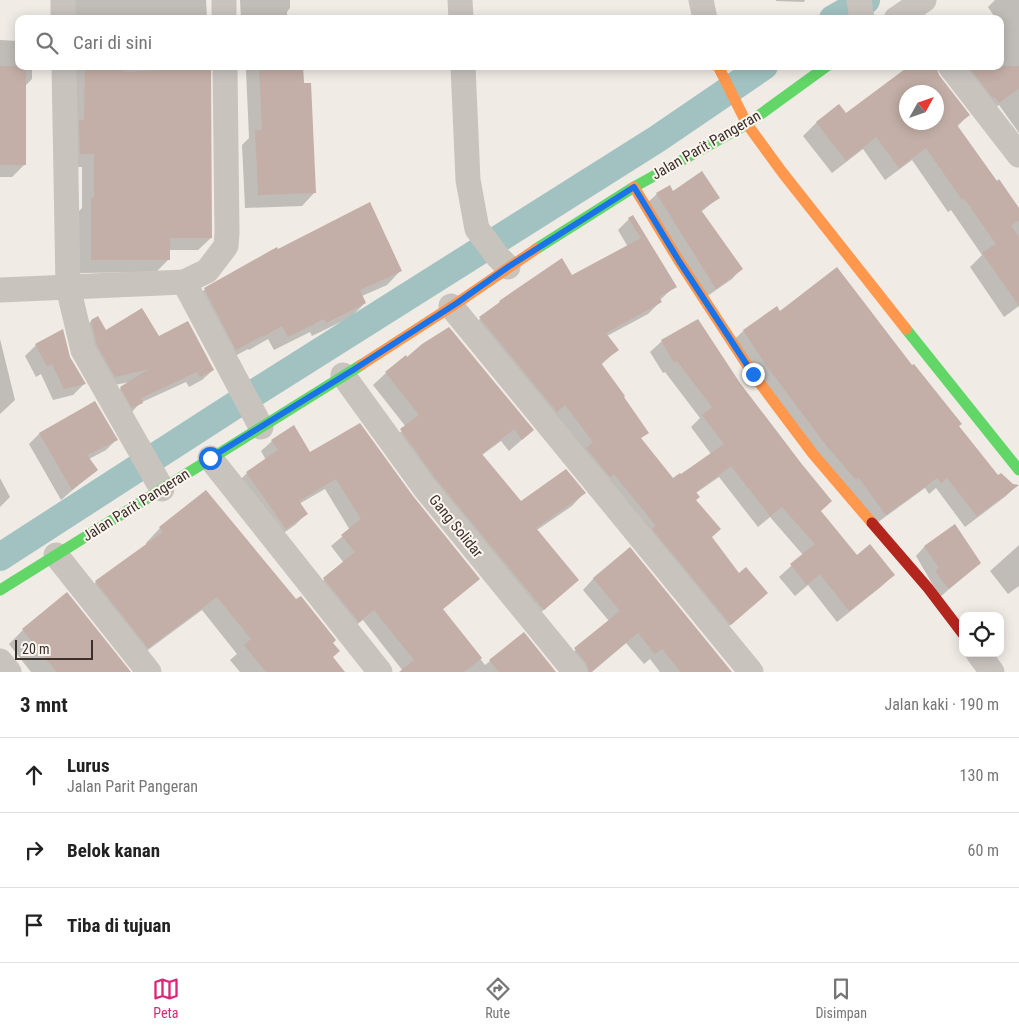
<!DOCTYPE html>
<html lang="id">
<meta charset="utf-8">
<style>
:root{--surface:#fff;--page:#f6f6f6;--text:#222;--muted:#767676;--line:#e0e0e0;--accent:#db2777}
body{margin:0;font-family:"Roboto Condensed",sans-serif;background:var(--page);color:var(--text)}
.controls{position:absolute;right:15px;bottom:15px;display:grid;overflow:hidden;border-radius:10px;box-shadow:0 2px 12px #0003}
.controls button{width:45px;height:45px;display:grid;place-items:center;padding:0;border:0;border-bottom:1px solid var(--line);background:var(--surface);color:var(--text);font:25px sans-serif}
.compass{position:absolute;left:899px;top:85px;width:45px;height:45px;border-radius:50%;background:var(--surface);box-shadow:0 2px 12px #0003;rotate:50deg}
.scale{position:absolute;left:15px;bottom:12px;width:78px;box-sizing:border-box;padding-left:5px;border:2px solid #3b302b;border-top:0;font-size:14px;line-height:18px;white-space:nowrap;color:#3b302b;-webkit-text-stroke:4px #fbf5ee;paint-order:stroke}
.stop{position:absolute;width:15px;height:15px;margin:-11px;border:4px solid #1a73e8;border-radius:50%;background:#fff}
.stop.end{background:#1a73e8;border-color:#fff;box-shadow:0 1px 5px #0008}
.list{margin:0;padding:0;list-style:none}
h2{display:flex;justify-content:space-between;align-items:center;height:65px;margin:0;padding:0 20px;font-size:21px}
h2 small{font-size:16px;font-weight:400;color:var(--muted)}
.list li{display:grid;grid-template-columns:32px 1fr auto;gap:15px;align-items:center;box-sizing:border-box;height:75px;padding:0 20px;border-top:1px solid var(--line)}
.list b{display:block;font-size:19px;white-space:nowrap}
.list p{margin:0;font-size:16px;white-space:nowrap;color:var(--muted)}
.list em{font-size:16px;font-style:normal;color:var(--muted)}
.icon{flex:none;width:28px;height:28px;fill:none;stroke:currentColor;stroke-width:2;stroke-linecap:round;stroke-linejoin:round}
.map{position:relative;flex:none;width:1019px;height:672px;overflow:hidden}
.search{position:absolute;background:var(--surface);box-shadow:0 2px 12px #0003;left:15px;right:15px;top:15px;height:55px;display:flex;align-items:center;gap:12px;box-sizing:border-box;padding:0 18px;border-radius:10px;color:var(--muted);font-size:19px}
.sheet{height:290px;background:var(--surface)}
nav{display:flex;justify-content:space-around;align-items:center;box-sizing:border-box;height:70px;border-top:1px solid var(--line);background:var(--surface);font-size:14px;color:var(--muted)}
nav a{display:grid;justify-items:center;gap:2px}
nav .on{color:var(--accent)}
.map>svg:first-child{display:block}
.shadow{fill:#0003;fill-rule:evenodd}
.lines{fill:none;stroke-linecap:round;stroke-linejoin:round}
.canal{stroke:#a1c2c1;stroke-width:28}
.building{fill:#c3afa7;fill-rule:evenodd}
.street{stroke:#c9c3be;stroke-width:25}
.fast{stroke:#63d668;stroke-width:11}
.slow{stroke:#ff974d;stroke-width:11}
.jam{stroke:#b3261e;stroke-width:11}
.route{stroke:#1a73e8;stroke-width:6}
.labels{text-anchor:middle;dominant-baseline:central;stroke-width:4;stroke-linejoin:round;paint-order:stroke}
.street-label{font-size:15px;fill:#3b302b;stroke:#fbf5ee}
</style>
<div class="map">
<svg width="1019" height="672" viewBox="0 0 1019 672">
<rect width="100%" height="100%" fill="#f0ebe5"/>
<g class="shadow">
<polygon points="70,0 206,0 207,19 70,19"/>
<polygon points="240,0 290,0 290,8 287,12 287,19 241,19"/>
<polygon points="776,0 805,0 804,2 776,1"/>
<polygon points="995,0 1019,0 1019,133 999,105 984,116 939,66 1000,66 1000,19 996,19 988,7"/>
<polygon points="0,40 19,41 19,66 32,66 32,79 25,86 25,164 12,177 0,177"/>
<polygon points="73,66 209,66 211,238 198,250 169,250 169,259 156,272 79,273 79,211 82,208 82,167 68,167"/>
<polygon points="248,66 302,66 315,192 302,206 245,208 242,145 249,138 246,70"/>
<path d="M938,75L968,115L957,127L996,183L1019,210V306L1004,317L970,267L982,255L951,210L948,212L912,160L885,180L863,149L832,173L803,136L816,123L839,105L846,114ZM906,92H936V122H906Z"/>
<polygon points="657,194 718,198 701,212 741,269 732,279 706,297 647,203"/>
<polygon points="629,219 675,286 659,301 660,302 648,314 607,336 617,350 601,365 647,433 640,439 673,480 681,476 711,454 691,427 700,418 665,372 663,373 650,352 662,341 820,511 857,556 893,575 882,586 837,622 808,585 795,596 779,577 803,555 770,517 758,527 719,477 696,493 695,500 711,537 739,575 766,593 719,635 468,329 500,302 572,277 628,247 618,230"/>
<polygon points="277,249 401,270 387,285 362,296 365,303 351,317 312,336 310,332 274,350 268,339 249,350 248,349 222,363 190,304 204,290"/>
<polygon points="780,313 958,426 997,477 1016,486 1006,496 965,527 936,488 929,494 925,488 874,525 732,342 743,331"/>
<polygon points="91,321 106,331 158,338 213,370 202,380 189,387 186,382 140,403 131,413 111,398 121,388 130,382 104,387 81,332"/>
<polygon points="0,339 15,400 0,414"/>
<polygon points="36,345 69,357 84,384 73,395 53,400 41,374 36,377 25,356"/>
<polygon points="386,373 533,430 509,451 501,441 482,455 521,502 584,493 572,506 537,530 578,580 531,621 389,443 406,427 373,385"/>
<polygon points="95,402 116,440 106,450 89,459 97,469 61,500 29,444 39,434"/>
<polygon points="272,441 310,454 412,497 479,579 442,610 485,665 524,634 555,672 401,672 403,671 363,620 347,632 313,589 344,563 331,546 350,530 325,489 299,504 306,514 295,525 275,539 236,484 247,473 266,460 261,451"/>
<polygon points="0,478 10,497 0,507"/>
<polygon points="206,491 332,643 332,658 343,672 240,672 230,660 237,654 202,610 133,661 82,597 96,582 147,545 146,543 160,528"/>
<polygon points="955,526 979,563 940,597 916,556 924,547"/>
<polygon points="1019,545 1019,586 1008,594 990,571"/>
<polygon points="594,578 731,672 660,672 650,659 644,664 626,643 592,672 573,672 564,660 609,621 583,590"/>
<polygon points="23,630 129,672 31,672 9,644"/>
</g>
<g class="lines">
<g class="canal">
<polyline points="833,19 866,0"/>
<polyline points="0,557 229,409 657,139 764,66"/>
</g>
</g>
<g class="building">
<rect x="0" y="66" width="26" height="99"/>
<polygon points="85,66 125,66 125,72 211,67 212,238 170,238 170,260 91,260 91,197 94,197 94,154 80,154 79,120 84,120"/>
<polygon points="259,66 303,66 304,83 311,83 316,193 258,195 255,130 262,130"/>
<path d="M909,66H936L939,75L970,115L957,125L997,181L999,179L1019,208V220L1011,226L1019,237V306L982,253L996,244L964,198L962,200L926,148L899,168L876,137L846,161L816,122L839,104L846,113ZM906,92H936V122H906Z"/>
<polygon points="968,66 1019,66 1019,88 999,103 995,97 993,98"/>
<polygon points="702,171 720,198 701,210 743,269 716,289 656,193 670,185 673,191"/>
<polygon points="370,202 402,271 360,290 366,303 326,323 324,319 288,337 282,326 263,337 262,336 236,350 204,288 277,247 278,249"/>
<polygon points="633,215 677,287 659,297 662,302 606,333 619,350 601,363 625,396 624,397 649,433 641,438 673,478 680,473 681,474 724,444 702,415 712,407 677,361 674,363 661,340 698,319 740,383 801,463 832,501 821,511 857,555 870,544 895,575 849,611 820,574 807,585 790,564 815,544 782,507 770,516 731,466 696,492 700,497 696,500 721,529 712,537 739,573 746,567 768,593 731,625 652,529 656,526 614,474 610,477 586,448 593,442 565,405 557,412 479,317 500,302 499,301 562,258 572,275 641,238 628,218"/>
<polygon points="837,267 912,365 914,364 962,424 959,426 998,475 1001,473 1013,484 1019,485 977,516 947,478 941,483 937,478 886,515 858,477 856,480 825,444 766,365 743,330 777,306 780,311"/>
<polygon points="142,308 159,336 188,321 214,370 200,377 197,372 141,398 143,403 132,408 120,387 149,369 115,377 97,345 91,320 98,316 106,330"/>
<polygon points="449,327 534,430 522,440 514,429 482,454 521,501 566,469 586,493 536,528 579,580 544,610 435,478 400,429 419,415 385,372 406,355 407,357 422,344"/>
<polygon points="63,329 70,357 86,384 64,389 52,364 47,366 35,344"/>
<polygon points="95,401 118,440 87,455 98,470 72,490 39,433"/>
<polygon points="360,423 413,496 480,579 443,609 482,658 464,672 399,672 414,660 374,610 359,622 323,578 355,552 341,535 361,519 336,479 299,501 308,514 286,529 246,472 278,450 271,440 294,425 310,452"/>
<polygon points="206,490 296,599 301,596 336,640 333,643 340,651 333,657 345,672 266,672 244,645 251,639 217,597 148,648 95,581 163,532 159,527"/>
<polygon points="955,524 981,563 949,589 935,571 939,568 924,546"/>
<polygon points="630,547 732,672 681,672 662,649 655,654 638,633 591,672 589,672 586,663 574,648 620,611 593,578"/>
<polygon points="67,592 131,672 57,672 22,629"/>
<polygon points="524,632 556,672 499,672 489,660"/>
</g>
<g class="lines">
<g class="street">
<polyline points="63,0 63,19"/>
<polyline points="224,0 224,19"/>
<polyline points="460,0 461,19"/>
<polyline points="701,0 705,19"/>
<polyline points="859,0 862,19"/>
<polyline points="896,19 924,0"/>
<polyline points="64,66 68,287 83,350 162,489"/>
<polyline points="463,66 468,180 477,229 498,257 508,267"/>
<polyline points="950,66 1019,155"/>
<polyline points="184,282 261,427"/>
<polyline points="0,290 184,282 207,271 226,246 227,233 225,66"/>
<polyline points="451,306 751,672"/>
<polyline points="343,375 424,487 575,672"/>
<polyline points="210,458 380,672"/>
<polyline points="56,555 149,672"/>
<polyline points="978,653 992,672"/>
<polyline points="0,661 9,672"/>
</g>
<g class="fast">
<polyline points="536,249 634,187 747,124 827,66"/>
<polyline points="906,329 1019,470"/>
<polyline points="0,590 361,365"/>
</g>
<g class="slow">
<polyline points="718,66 747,124 782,172 906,329"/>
<polyline points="634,187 679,261 753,374 813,454 872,523"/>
<polyline points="361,365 457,303 536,249"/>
</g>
<polyline class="jam" points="872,523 928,588 963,634"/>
</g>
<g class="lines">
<polyline class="route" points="210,458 353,370 457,303 508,267 634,187 679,261 753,374"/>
</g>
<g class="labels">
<g class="street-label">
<text transform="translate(706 145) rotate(-30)">Jalan Parit Pangeran</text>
<text transform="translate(136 505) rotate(-32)">Jalan Parit Pangeran</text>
<text transform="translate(456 526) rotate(51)">Gang Solidar</text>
</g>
</g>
</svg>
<div class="controls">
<button><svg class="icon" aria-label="locate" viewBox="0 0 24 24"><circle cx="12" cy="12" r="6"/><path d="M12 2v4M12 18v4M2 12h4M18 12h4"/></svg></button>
</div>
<svg class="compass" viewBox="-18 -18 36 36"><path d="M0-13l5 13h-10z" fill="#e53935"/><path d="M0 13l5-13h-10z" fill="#767676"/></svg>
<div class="scale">20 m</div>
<div class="stop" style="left:210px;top:458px"></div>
<div class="stop end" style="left:753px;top:374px"></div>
<div class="search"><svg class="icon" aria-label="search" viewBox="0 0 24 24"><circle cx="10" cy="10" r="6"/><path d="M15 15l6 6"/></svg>Cari di sini</div>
</div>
<section class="sheet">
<h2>3 mnt<small>Jalan kaki · 190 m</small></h2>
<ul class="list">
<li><svg class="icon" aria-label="ahead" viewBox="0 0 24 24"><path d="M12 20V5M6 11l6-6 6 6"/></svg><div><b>Lurus</b><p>Jalan Parit Pangeran</p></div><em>130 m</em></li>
<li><svg class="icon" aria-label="right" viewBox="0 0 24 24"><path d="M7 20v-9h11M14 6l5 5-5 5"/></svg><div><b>Belok kanan</b></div><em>60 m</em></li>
<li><svg class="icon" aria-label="arrive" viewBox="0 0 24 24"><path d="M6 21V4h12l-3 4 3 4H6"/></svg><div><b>Tiba di tujuan</b></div></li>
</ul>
</section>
<nav>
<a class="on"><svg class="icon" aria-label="map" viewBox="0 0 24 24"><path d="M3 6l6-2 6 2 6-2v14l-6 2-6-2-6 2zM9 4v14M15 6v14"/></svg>Peta</a>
<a><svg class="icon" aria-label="directions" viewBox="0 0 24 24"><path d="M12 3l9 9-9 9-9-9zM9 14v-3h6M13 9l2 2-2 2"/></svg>Rute</a>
<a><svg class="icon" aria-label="saved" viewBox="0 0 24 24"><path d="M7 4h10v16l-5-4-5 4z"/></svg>Disimpan</a>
</nav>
